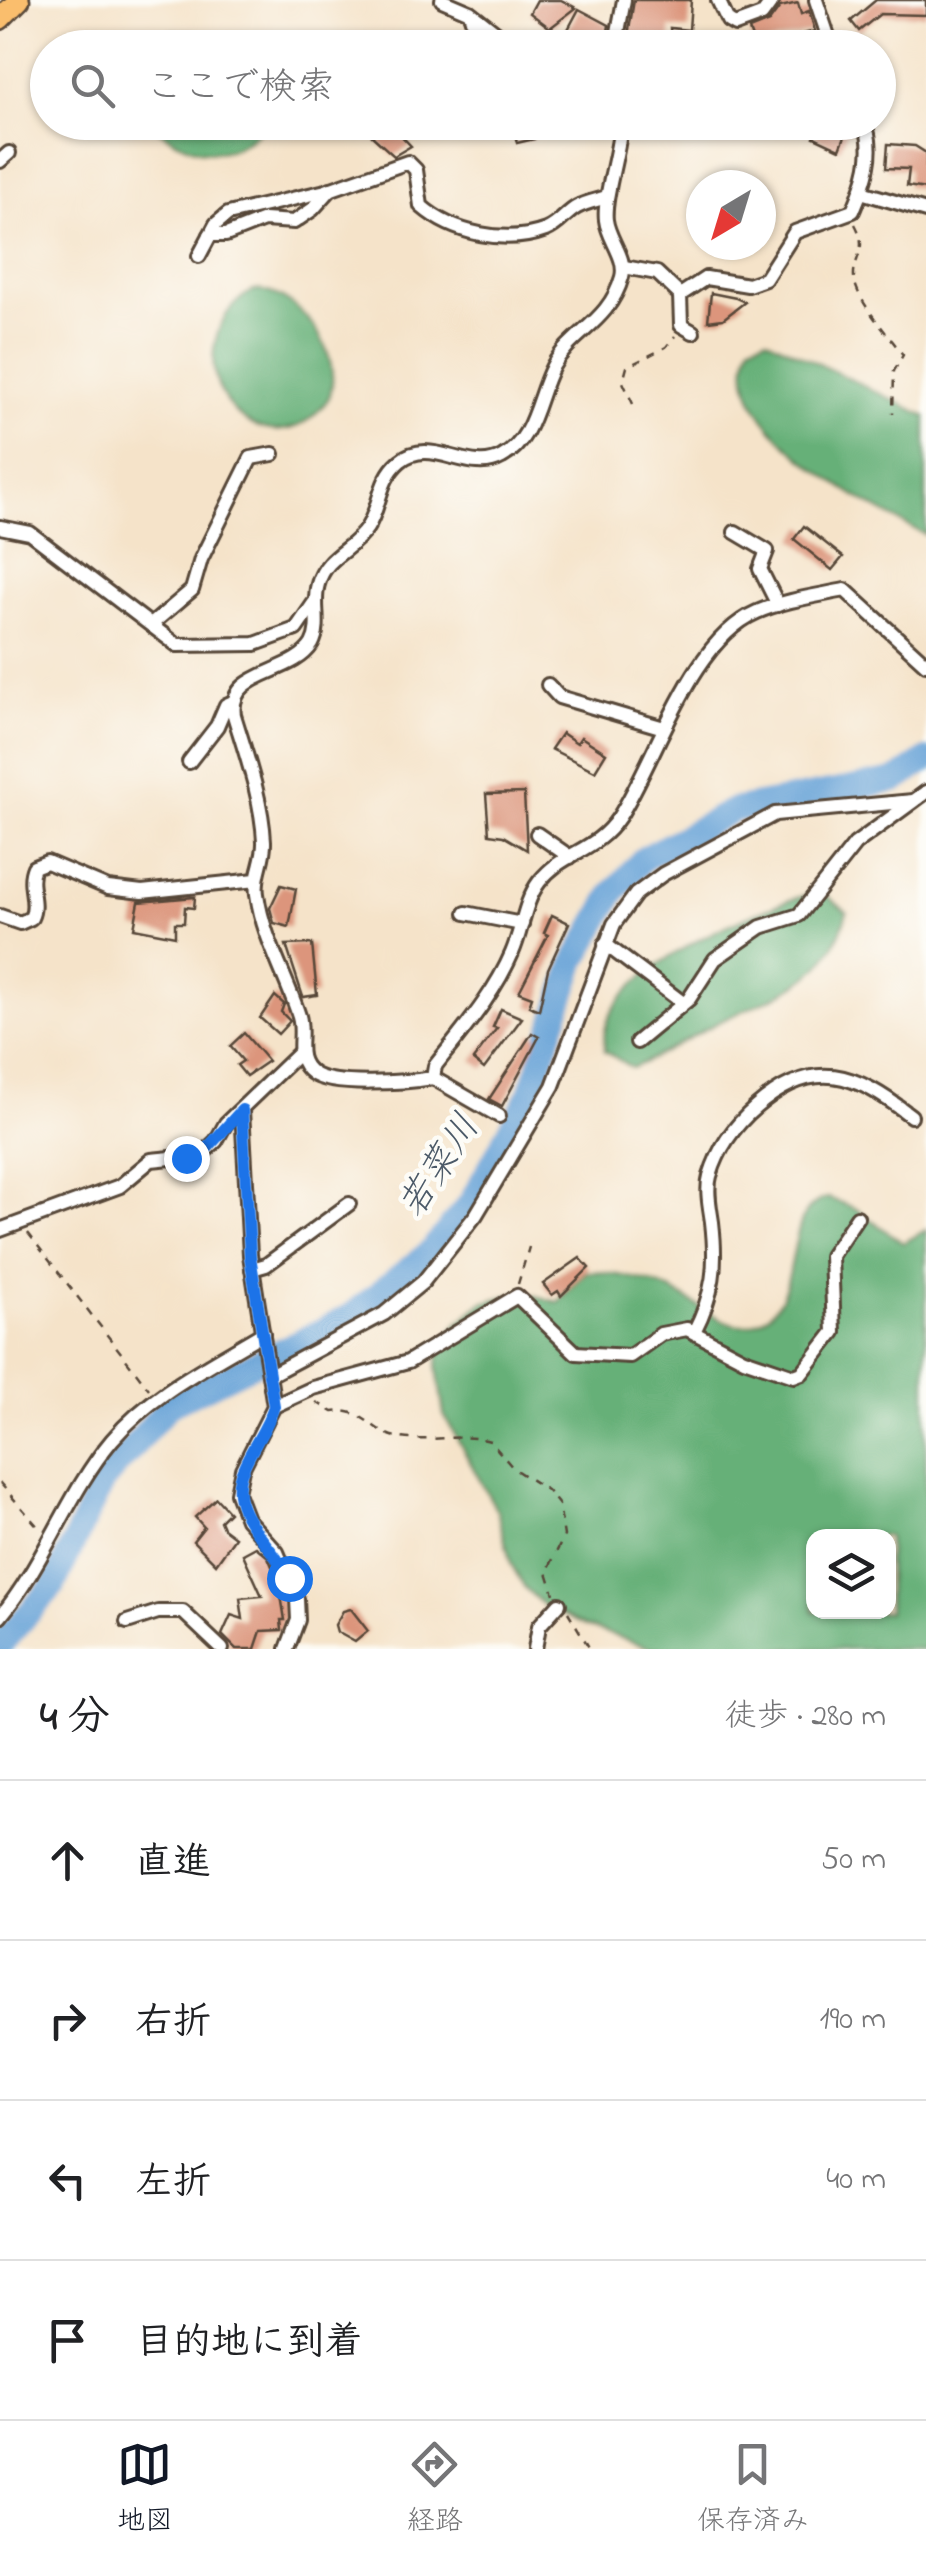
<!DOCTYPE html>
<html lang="ja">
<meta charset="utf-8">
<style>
:root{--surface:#fff;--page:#f6f6f6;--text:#202124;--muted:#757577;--line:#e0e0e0;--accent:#111827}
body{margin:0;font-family:"Indie Flower","Klee One",sans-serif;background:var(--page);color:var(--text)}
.controls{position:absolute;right:30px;bottom:30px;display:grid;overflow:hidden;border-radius:20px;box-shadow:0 2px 8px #0004}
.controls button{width:90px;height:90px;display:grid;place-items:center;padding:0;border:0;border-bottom:2px solid var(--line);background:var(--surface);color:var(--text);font:50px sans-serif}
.compass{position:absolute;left:686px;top:170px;width:90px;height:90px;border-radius:50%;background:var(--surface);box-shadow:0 2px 8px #0004;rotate:218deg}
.stop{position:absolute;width:30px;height:30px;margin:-22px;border:8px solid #1a73e8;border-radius:50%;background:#fff}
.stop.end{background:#1a73e8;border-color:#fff;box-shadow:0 2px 10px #0008}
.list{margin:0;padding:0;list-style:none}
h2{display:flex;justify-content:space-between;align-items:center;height:130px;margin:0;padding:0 40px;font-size:42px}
h2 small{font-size:32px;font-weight:400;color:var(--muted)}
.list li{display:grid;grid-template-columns:65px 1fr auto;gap:30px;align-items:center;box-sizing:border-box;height:160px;padding:0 40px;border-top:2px solid var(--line)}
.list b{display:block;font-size:38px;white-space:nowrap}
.list em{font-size:32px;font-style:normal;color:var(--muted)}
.icon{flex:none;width:55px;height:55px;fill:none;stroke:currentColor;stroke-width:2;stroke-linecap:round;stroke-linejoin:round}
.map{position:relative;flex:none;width:926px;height:1649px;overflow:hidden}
.search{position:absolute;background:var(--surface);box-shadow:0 2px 8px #0004;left:30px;right:30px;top:30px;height:110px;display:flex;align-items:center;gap:25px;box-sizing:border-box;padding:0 35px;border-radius:55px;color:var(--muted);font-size:38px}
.sheet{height:770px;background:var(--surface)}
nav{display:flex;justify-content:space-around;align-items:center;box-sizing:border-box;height:140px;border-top:2px solid var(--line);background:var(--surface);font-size:28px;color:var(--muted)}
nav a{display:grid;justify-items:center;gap:5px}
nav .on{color:var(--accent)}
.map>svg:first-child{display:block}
.forest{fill:#66b078;stroke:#506d4b;stroke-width:2.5;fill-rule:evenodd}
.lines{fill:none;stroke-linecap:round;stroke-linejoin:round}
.river{stroke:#66a2d7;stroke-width:25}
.building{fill:#dc957b}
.minor-casing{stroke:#574638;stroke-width:18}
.primary-casing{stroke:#574638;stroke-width:25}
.path{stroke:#574638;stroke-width:2.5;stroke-dasharray:8 8;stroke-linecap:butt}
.minor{stroke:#fff;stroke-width:12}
.primary{stroke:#fabe6d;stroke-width:20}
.route{stroke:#1a73e8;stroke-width:12}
.labels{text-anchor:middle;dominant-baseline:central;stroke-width:9;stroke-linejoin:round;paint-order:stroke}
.water-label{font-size:38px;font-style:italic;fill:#4c5a68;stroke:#fdfcf7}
</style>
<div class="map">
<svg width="926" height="1649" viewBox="0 0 926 1649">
<rect width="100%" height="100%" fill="#fdfcf7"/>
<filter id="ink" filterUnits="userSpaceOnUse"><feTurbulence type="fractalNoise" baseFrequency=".01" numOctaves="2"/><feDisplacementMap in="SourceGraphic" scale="20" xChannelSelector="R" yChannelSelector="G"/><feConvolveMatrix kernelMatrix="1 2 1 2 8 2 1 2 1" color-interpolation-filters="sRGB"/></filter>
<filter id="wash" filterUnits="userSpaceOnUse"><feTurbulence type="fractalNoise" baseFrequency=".0048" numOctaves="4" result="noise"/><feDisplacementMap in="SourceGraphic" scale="40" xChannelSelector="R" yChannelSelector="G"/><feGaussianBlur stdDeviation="2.25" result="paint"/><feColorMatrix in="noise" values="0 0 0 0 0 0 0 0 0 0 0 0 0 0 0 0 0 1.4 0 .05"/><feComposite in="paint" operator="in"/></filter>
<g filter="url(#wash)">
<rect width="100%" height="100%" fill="#f5e3c9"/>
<g class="forest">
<polygon points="174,31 196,32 233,47 131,47 151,35"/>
<path d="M149,123L266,122V123C230,168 190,155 149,123Z"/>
<path d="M254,290C298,290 343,351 330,395C328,402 321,407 316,413C287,444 241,431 222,394C203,357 217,309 254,290Z"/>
<path d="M766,338L926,416V535C868,506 715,426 751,344Z"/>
<path d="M806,895L827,896L847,912C828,984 781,992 723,1020C692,1035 663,1055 632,1068L605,1051C590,976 750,912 806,895Z"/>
<path d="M828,1198L855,1208L903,1243L926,1230V1649H654L585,1626L543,1605L525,1588L511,1564L497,1511L444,1415L437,1368L440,1349L457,1324L482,1303L521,1292L558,1302L586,1272H598C623,1275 649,1280 672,1291C693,1301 712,1318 734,1324C746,1327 760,1322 769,1314C804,1282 782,1207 828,1198ZM814,1536H888V1612H814Z"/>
</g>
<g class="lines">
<polyline class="river" points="0,1645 53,1586 103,1481 169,1405 349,1317 431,1251 470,1203 530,1094 575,961 614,892 643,859 733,810 897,780 926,760"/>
</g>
<g id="blocks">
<g class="building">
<polygon points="537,0 561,0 576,8 550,28 530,13"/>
<polygon points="634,0 691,0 689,30 670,28 671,44 626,48"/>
<polygon points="876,0 926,0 926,15 880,14 859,31 851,21"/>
<polygon points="798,3 801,14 809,11 815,31 755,46 749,30 769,22 780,7"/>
<polygon points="579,9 609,25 607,38 598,48 564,37"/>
<polygon points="512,122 552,123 552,136 533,135 534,139 517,143"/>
<polygon points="821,122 847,131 840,149 814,137"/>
<polygon points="389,123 411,146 394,156 372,136"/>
<polygon points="888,144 915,146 926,153 926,189 907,186 909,169 886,168"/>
<polygon points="711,293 736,298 745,302 723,319 708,321"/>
<polygon points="804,526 843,557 832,570 794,539"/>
<polygon points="562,733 577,743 581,737 606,753 595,771 551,749"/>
<polygon points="524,793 527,850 503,836 489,834 487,807 486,794"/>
<polygon points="281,885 296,889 289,927 274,923 270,908"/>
<polygon points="195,897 194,908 185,907 184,923 175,923 175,936 134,928 139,902"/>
<polygon points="552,915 569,923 548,969 539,1010 529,1006 532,997 519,992 548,935 544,933"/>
<polygon points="312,944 317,995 303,997 286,945"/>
<polygon points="275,996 284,1004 281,1012 290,1021 278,1034 260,1018"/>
<polygon points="501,1009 522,1018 484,1069 473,1060 497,1028 493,1027"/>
<polygon points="244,1033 268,1061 246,1076 237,1065 243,1061 230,1046"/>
<polygon points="532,1033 539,1037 502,1106 489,1099"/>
<polygon points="580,1258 589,1268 561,1296 558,1291 552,1295 543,1284"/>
<polygon points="216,1498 229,1512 220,1521 223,1528 235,1537 216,1564 193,1541 204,1527 195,1517"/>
<polygon points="256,1547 268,1557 279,1583 285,1620 281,1620 282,1630 261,1631 255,1649 236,1649 222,1635 231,1615 243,1619 240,1598 262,1596 243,1554"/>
<polygon points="351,1609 368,1631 355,1642 337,1632 335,1625 343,1611"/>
</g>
</g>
</g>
<g filter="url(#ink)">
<use href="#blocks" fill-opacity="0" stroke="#574638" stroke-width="2.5"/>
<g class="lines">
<g class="minor-casing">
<g id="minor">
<polyline points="442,0 470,12 516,48"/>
<polyline points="718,0 728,21 735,25 762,15 773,0"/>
<polyline points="816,0 832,48"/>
<polyline points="470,13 481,48"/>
<polyline points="615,48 624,0"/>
<path d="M621,122C620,151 603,198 606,220C608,239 627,258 622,277C609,323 572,331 553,366C537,396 535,439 502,457C469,476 431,435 400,461C378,480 381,506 367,528C352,551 326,555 318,584C312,603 322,626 312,644C292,676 227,670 234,715C246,755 262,799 264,841C265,860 254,875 257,894C263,938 286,975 299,1016C305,1037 292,1058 312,1073C331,1088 408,1082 433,1078L435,1066C463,1030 494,995 512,953C522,931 524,902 539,882C563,851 595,853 619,817C657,758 690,641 757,612C785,600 816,596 845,590L926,664"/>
<polyline points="0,161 9,153"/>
<polyline points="861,192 926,211"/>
<polyline points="210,235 226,235 264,220 294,222 313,209 331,189"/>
<path d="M199,256L216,224L228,214L326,191L408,162L416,170L421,206C453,234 506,245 546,230C559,225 566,213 577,207C586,202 598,200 607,197"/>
<path d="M624,267L657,273L680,295L706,278L748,285L765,279L795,232L853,211C865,183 877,151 864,122"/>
<polyline points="680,295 681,325 693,332"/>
<polyline points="0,527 30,533 177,645 255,644 296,629 314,603"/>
<polyline points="735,532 767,551 760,569 778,605"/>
<polyline points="152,624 192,590 201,559 251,458 273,454"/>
<polyline points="548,685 559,697 664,728"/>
<polyline points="189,762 217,726 226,705 233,702"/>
<polyline points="537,834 570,857"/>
<polyline points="466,913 522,924"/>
<path d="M0,916L20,923L31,918C39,902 26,885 34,867L47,862L108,888L142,892L256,880"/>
<polyline points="605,944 683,1003"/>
<polyline points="637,1042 689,999 715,959 761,927 799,915 855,844 926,792"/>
<polyline points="433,1078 499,1116"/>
<polyline points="242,1110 250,1255 274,1406 242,1469 237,1493 247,1519 277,1552 297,1599 298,1620 287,1649"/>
<polyline points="0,1230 120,1186 151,1160 201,1155 216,1141 226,1123 299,1053"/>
<polyline points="252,1269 266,1265 349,1204"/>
<path d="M694,1332C714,1293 717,1266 712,1222C710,1208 706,1190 710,1176C718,1149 735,1125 756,1107C814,1056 855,1073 911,1116"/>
<polyline points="270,1375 384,1314 423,1282 476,1215 553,1086 614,924 636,894 663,874 775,814 913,801"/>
<polyline points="274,1406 313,1388 408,1362 517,1296 576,1353 630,1356 661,1334 687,1329 744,1359 794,1376 802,1373 834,1332 831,1256 857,1217"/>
<path d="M0,1617C45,1563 67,1494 112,1440C152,1393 210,1365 263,1333"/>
<polyline points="127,1622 158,1612 183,1612 222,1649"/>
<polyline points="535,1649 539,1626 559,1604"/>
</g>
</g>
<g class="primary-casing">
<polyline id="primary" points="0,19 19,0"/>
</g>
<g class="path">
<path d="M855,224C871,253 849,259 855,283C861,306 889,335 903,355L894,371L893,414"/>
<polyline points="633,404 623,382 627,367 666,347 675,336"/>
<polyline points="28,1233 149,1389"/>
<polyline points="518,1284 529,1247"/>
<path d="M316,1402L333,1412C363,1407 370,1431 396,1437C426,1444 460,1432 490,1441L514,1469L547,1490L559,1505L564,1536L547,1572L554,1594"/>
<polyline points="0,1483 40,1529"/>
<polyline points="568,1612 590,1649"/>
</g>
<use href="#minor" class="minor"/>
<use href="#primary" class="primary"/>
</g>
</g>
<g class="lines" filter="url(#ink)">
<path class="route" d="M186,1158L201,1155L242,1110L250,1256L274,1406C267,1430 252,1446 243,1469C224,1511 272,1543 289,1578"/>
</g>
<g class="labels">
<g class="water-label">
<text transform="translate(441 1167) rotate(-57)">若菜川</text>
</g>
</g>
</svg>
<div class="controls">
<button><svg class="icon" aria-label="layers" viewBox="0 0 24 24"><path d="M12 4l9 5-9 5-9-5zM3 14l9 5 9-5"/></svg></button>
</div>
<svg class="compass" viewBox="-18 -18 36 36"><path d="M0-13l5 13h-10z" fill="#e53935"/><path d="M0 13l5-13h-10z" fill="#757577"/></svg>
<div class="stop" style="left:289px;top:1578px"></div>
<div class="stop end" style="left:186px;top:1158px"></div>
<div class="search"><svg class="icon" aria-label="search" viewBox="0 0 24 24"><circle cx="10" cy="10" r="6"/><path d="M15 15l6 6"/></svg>ここで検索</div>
</div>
<section class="sheet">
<h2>4 分<small>徒歩 · 280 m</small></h2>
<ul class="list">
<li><svg class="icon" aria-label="ahead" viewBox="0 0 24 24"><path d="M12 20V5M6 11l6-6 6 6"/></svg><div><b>直進</b></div><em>50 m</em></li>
<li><svg class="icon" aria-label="right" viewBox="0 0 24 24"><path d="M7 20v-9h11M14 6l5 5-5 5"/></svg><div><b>右折</b></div><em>190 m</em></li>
<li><svg class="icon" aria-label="left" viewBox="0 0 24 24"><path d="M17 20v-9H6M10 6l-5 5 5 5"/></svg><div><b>左折</b></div><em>40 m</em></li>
<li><svg class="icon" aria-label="arrive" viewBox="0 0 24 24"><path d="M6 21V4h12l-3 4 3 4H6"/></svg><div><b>目的地に到着</b></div></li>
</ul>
</section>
<nav>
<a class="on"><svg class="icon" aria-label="map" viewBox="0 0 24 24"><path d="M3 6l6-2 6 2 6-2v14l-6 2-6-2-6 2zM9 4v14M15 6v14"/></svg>地図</a>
<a><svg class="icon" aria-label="directions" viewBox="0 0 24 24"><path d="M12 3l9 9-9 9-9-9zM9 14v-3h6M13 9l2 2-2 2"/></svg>経路</a>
<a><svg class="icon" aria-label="saved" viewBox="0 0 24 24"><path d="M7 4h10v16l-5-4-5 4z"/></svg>保存済み</a>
</nav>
